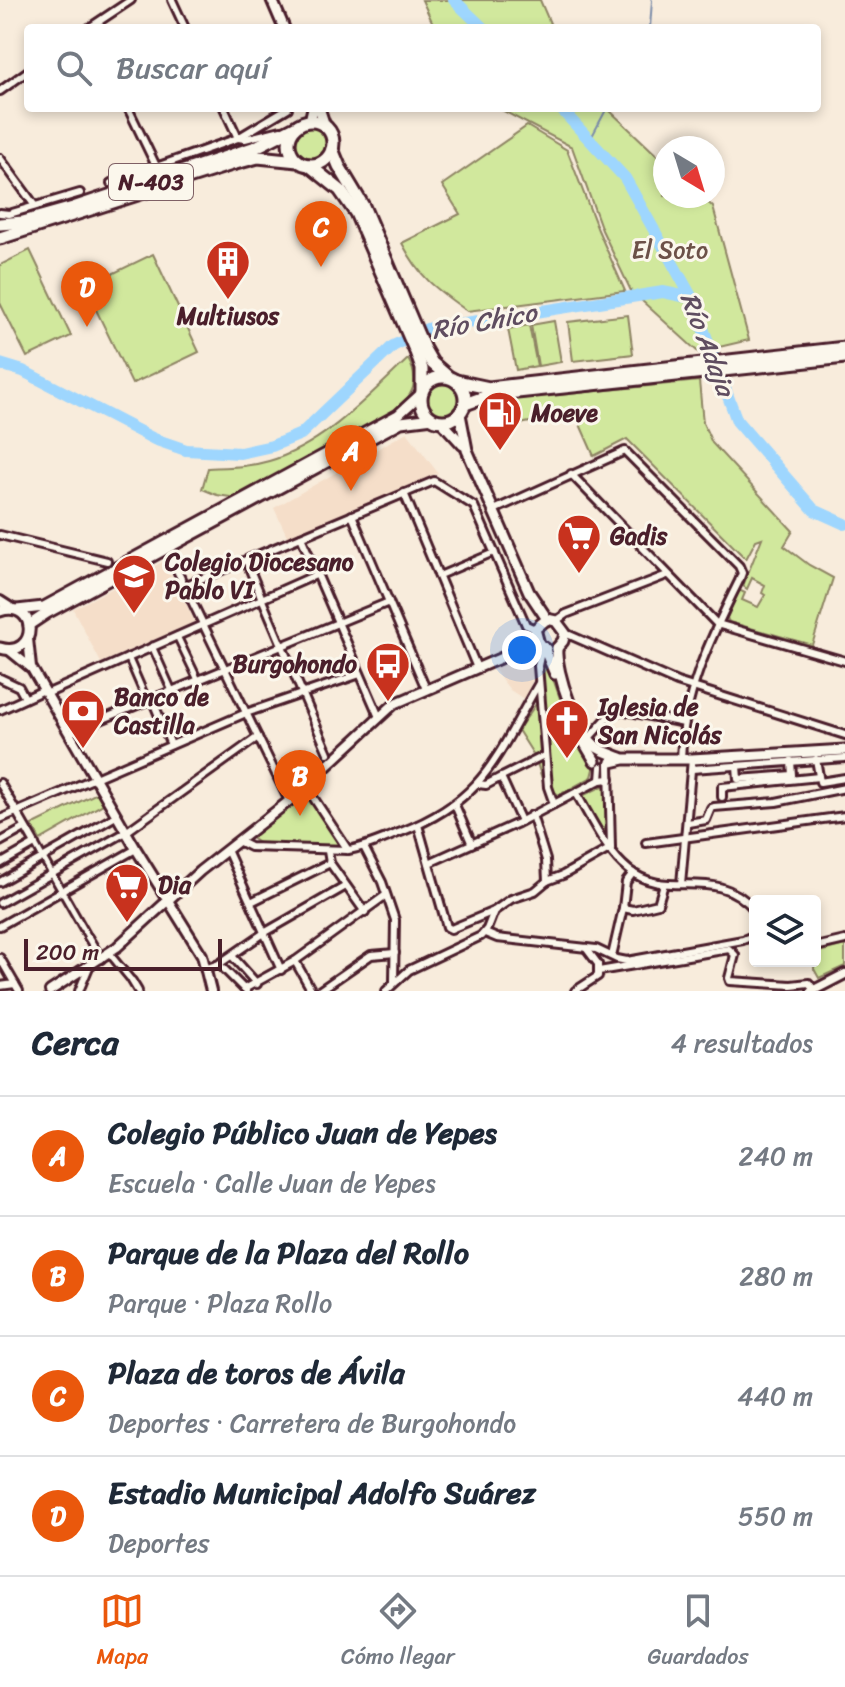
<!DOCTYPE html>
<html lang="es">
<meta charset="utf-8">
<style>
:root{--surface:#fff;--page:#f6f6f7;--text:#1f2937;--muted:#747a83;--line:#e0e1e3;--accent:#ea580c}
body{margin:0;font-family:Sriracha,sans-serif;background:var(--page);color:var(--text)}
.controls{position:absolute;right:24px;bottom:24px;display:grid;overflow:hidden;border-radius:8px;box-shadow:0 4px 12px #0003}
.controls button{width:72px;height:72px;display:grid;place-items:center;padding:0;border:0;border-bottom:2px solid var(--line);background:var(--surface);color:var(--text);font:40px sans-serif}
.compass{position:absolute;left:653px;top:136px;width:72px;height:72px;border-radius:50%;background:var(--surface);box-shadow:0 4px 12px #0003;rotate:142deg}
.scale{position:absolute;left:24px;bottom:20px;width:198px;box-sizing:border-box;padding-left:8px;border:4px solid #4a1f2b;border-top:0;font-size:22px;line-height:28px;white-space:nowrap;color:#4a1f2b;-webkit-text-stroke:6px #fbf7ec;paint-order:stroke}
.you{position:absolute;left:522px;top:650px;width:28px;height:28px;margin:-20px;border:6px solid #fff;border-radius:50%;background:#1a73e8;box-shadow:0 0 0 12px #1a73e833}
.badge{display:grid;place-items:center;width:52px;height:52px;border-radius:50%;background:var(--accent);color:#fff;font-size:26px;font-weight:700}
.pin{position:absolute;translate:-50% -66px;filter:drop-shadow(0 2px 4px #0008)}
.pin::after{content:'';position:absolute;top:42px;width:28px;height:24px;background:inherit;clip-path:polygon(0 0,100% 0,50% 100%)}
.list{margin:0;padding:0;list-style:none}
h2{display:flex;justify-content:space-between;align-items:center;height:104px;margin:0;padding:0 32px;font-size:34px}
h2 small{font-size:26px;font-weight:400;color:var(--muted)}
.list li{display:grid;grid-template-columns:52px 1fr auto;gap:24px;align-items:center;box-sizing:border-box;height:120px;padding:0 32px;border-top:2px solid var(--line)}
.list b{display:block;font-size:30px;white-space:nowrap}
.list p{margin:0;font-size:26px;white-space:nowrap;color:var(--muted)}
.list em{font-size:26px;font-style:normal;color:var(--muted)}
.icon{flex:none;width:44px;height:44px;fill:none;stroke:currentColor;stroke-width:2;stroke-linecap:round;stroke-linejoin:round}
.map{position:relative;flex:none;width:845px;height:991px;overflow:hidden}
.search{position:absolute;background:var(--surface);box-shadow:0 4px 12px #0003;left:24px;right:24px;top:24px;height:88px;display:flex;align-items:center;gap:20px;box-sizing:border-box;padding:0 28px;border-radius:8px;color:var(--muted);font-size:30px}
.sheet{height:584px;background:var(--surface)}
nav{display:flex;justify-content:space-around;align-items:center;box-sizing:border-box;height:112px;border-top:2px solid var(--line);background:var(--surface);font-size:22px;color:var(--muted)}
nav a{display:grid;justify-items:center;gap:4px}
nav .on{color:var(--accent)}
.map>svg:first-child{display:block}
.built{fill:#f5dec9}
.green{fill:#d1e89d;stroke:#8e8464;stroke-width:2}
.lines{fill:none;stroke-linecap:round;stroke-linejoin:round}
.stream{stroke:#7c8daa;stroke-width:2}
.river{stroke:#9ed6fe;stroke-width:12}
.pedestrian-casing{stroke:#4a1f2b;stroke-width:11}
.minor-casing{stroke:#4a1f2b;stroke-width:12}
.tertiary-casing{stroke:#4a1f2b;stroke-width:14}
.secondary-casing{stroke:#4a1f2b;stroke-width:15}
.trunk-casing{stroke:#4a1f2b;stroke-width:17}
.pedestrian{stroke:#fbf7ec;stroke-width:5}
.minor{stroke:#fbf7ec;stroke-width:6}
.tertiary{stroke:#fbf7ec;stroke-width:8}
.secondary{stroke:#fbf7ec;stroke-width:9}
.trunk{stroke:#fbf7ec;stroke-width:11}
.labels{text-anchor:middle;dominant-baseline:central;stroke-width:6;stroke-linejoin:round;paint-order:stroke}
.shield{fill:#fbf7ec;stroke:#7f6065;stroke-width:2}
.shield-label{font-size:22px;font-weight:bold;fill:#4a1f2b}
.park-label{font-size:24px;fill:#6c5148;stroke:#fbf7ec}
.poi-label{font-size:24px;font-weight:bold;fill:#4a1f2b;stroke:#fbf7ec;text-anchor:start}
.water-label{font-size:26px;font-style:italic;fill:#5f4d60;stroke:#fbf7ec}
</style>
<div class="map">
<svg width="845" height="991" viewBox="0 0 845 991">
<rect width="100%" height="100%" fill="#f8ecdc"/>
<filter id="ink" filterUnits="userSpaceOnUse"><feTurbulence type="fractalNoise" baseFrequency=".0125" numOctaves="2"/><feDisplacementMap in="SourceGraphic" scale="16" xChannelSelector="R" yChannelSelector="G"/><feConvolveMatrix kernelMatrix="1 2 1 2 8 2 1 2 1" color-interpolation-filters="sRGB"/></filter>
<g filter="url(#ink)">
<g class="built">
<polygon points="407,432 438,473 288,538 274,508"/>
<polygon points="164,561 195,622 101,663 73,609"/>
<polygon points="531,652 534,677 524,699 510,690 493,668"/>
</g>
<g class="green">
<polygon points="422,0 540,0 552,28 435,28"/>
<polygon points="498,108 607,108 665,163 665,196 701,196 713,207 749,340 698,352 631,291 602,230 572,147"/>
<path d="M527,126L567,150L598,230L625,291L467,311C435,288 421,279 402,243L460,214L442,185Z"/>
<circle cx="311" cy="143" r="17"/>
<polygon points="30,250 71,336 27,357 0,303 0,265"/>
<polygon points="153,254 199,352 132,384 85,287"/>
<polygon points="628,315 633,354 573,361 568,322"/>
<polygon points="554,321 561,362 538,366 531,325"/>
<polygon points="529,325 537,366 516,370 508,329"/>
<path d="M408,359C419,378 415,394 398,407L400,410L237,498L217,495L202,489L208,468C228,467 249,467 269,461C324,445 367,397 408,359Z"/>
<polygon points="699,381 703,423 712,443 793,531 784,546 809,565 833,578 812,645 729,622 727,618 739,590 745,593 742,600 758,607 765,595 762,593 765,585 752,578 747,589 743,586 762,538 756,540 746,559 627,439 594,456 575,413 515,425 506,400"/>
<circle cx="443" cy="399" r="17"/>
<polygon points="540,662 547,662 566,715 594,769 592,777 559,795 552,790"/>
<polygon points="538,701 546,791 535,757 518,730"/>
<polygon points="605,785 608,795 609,841 582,796"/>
<polygon points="97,793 103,804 40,840 32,825"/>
<polygon points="306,794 340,843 340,846 260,844 250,837"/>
<polygon points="845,945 845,966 819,978 814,969 815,953"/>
</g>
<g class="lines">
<g class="stream">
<polyline points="650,28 652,0"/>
<polyline points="590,140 607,108"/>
</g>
<g class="river">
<polyline points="454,0 483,28"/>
<polyline points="560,108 625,178 692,298 737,421 814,510 845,524"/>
<polyline points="0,364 23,371 154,439 186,450 240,453 272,446 301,434 393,346 427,329 663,292 692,298"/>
</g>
<g class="pedestrian-casing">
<g id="pedestrian">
<polyline points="438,576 495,552"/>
<polyline points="262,599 282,646"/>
<polyline points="177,636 198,680"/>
<polyline points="152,646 172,691"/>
<polyline points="128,657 147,701"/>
<polyline points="501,777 545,755"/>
<polyline points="35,844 88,937"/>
<polyline points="109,953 132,981"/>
</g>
</g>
<g class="minor-casing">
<g id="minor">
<polyline points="172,0 185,28"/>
<polyline points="89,28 131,0"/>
<polyline points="0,91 28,71"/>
<polyline points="128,108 157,168"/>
<polyline points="224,108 238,138"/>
<polyline points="238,138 245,139 281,130"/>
<polyline points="0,158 35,206"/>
<polyline points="111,183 238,138 288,108"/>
<polyline points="0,213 9,214 80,193"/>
<polyline points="571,474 717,624 845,661"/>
<polyline points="404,493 477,668"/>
<path d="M494,510L625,451L739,566L742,573L739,581C710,639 683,694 681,760"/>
<polyline points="352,515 426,689"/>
<polyline points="0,535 107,561"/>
<polyline points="301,537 379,717"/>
<polyline points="170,556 289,801"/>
<polyline points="246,560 262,599"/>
<polyline points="184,586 434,481 474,506 526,625 535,629"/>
<polyline points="556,621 566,614 667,575"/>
<polyline points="565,633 677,682 845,735"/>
<polyline points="282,646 328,753"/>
<polyline points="542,647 538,666 548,787 554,804"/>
<polyline points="0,678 19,687 25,698"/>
<polyline points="46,694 318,574"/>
<polyline points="152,699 171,745"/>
<polyline points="0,710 44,690"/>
<polyline points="69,733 389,602"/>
<polyline points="589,738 608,717 621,710 684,723"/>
<polyline points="816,759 820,782 845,778"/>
<polyline points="609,764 611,848"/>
<polyline points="737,766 738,779 792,775 791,761"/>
<polyline points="692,769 845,758"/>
<polyline points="600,780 601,767"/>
<polyline points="0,783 35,844 0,864"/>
<polyline points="478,784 486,785 501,777 521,821"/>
<polyline points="305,785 348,850"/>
<path d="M576,793C591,818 606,852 629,870C669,902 714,863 755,910"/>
<polyline points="722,797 722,787 819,777"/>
<polyline points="455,805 471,842"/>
<polyline points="532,815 546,860 547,881"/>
<polyline points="0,819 246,713 360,674"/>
<polyline points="688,823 706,820 711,808 714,807 776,802 845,788"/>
<polyline points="418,825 447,927 451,929 494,911 511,899 535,891 547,881 563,875 611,848"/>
<path d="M238,841L250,847L348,850C366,847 383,839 401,832C486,799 496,756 539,683"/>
<polyline points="0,842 25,828"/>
<polyline points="646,843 845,816"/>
<polyline points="364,847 382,882 395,920 394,981"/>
<polyline points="227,850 281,970"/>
<polyline points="328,851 330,863 365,912"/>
<polyline points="429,863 518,823 600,780 610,779"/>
<polyline points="0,882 116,816"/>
<polyline points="681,884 692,759"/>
<polyline points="251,902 330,863"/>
<polyline points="0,903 126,832 258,737"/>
<polyline points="623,908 633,910 658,904 664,884"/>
<polyline points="0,926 136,849"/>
<polyline points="485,933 497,938 596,949 617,959 627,961 743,940 755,935"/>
<polyline points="88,937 101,959"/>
<polyline points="815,947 845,940"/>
<polyline points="232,956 257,984"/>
<polyline points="612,956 623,908 626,882 633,873"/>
<polyline points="0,958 19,991"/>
<polyline points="295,961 312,991"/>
<polyline points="219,964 246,991"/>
<polyline points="207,968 219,964 264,933 346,886"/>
<polyline points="599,971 729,949 735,955 729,978 730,981 791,985 809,983 815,991"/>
<polyline points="132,981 138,991"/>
<polyline points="0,986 15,984"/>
<polyline points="244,989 295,961 386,895"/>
<polyline points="79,991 89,967"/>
<polyline points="319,991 371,955 395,953"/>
<polyline points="386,991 409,970 481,936 487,929 494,911"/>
<polyline points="575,991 598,976 598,964 586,948"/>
</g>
</g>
<g class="tertiary-casing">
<g id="tertiary">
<polyline points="0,601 11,608"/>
<polyline points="28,639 31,667 136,849 202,955 211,991"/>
<polyline points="9,650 30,667"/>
<polyline points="50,991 117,947 200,871 289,801 394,704 524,648 539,644"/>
<polyline points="812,991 845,974"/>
</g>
</g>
<g class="secondary-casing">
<g id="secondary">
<polyline points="272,0 284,28"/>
<polyline points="319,108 325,126"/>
<polyline points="310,121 313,108"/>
<polyline points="460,414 467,450 529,592 547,619"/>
<polyline points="441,421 463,445"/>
<polyline points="17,610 44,607 398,415 422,393"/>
<path d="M0,611C39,599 39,659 0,648"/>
<polyline points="547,619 556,621 565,633 563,641 557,648"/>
<polyline points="29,625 47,613 401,422 433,418"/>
<polyline points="544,648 555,674"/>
<path d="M557,648C555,672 577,734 598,748C604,752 614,755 621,758"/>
<polyline points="546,649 539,644 535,629 547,619"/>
<polyline points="578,732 595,761"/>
<polyline points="611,762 624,759 692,759 845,750"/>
</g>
</g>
<g class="trunk-casing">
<g id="trunk">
<circle cx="311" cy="143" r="22"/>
<polyline points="332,149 339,166 363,206 424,349 432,363 448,377"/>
<polyline points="309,165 340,190 356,213 416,352 422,369 422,392"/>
<polyline points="0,224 23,222 73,208 256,147 297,126"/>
<polyline points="0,238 232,164 258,157 298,161"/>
<circle cx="443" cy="399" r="22"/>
<polyline points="456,381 489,388 845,348"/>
<polyline points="465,404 490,395 845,357"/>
</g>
</g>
<use href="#pedestrian" class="pedestrian"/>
<use href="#minor" class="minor"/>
<use href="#tertiary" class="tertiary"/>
<use href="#secondary" class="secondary"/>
<use href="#trunk" class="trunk"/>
</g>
</g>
<defs>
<g id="building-pin" transform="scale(2.3)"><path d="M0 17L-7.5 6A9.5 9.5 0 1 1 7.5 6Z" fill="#c8321e" stroke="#fbf7ec"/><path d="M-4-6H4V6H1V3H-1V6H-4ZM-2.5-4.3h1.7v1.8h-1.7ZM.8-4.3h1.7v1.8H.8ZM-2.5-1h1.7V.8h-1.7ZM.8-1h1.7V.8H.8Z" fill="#fff"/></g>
<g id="fuel-pin" transform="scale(2.3)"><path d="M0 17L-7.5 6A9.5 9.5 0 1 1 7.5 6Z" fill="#c8321e" stroke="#fbf7ec"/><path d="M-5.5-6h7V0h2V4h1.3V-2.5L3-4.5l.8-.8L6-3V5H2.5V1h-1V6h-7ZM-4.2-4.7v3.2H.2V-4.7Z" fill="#fff"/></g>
<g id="supermarket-pin" transform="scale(2.3)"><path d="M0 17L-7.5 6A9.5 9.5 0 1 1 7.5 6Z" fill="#c8321e" stroke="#fbf7ec"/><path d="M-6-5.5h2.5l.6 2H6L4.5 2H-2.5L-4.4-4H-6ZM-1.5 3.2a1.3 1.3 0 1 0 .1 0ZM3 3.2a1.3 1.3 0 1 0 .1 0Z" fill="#fff"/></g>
<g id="school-pin" transform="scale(2.3)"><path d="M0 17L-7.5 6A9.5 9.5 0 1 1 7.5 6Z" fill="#c8321e" stroke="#fbf7ec"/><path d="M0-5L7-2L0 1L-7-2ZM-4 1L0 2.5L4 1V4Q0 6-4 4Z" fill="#fff"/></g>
<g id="bus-pin" transform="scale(2.3)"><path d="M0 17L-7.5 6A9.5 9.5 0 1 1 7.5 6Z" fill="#c8321e" stroke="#fbf7ec"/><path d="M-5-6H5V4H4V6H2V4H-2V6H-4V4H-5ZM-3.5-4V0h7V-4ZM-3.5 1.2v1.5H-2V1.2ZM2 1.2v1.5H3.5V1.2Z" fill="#fff"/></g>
<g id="bank-pin" transform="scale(2.3)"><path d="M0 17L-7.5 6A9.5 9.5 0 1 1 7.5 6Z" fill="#c8321e" stroke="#fbf7ec"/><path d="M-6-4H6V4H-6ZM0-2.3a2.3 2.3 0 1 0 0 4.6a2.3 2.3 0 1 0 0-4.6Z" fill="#fff"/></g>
<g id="church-pin" transform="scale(2.3)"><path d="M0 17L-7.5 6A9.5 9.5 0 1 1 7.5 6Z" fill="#c8321e" stroke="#fbf7ec"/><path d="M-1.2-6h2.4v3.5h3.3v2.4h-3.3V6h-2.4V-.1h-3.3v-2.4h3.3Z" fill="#fff"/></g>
</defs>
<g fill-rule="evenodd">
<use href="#building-pin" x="228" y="262"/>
<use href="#fuel-pin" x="500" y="413"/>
<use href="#supermarket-pin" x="579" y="536"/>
<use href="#school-pin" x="134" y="576"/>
<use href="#bus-pin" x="388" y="664"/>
<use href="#bank-pin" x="83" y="711"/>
<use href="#church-pin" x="567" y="721"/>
<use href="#supermarket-pin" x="127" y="885"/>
</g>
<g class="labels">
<rect class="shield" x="109" y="164" width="84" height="36" rx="6"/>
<g class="shield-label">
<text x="151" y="182">N-403</text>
</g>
<g class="park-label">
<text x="670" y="250">El Soto</text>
</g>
<g class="poi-label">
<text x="228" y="316" text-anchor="middle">Multiusos</text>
<text x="531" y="413">Moeve</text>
<text x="610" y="536">Gadis</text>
<text x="165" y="562">Colegio Diocesano<tspan x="165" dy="28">Pablo VI</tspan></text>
<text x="357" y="664" text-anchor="end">Burgohondo</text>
<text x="114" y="697">Banco de<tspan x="114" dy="28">Castilla</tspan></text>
<text x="598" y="707">Iglesia de<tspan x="598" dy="28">San Nicolás</tspan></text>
<text x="158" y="885">Dia</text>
</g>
<g class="water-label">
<text transform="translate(484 321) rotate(-10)">Río Chico</text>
<text transform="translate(708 344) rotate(69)">Río Adaja</text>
</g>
</g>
</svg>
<div class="controls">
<button><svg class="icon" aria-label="layers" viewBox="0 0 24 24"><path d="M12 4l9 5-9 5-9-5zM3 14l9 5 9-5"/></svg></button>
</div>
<svg class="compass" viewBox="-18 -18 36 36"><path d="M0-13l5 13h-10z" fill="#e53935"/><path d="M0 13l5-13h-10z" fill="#747a83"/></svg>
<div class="scale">200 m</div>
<div class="you"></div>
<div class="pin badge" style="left:351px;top:491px">A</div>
<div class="pin badge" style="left:300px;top:816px">B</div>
<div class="pin badge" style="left:321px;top:267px">C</div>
<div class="pin badge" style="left:87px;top:327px">D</div>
<div class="search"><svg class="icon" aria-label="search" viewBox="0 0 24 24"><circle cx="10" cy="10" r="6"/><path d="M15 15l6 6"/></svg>Buscar aquí</div>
</div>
<section class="sheet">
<h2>Cerca<small>4 resultados</small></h2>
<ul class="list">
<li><span class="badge">A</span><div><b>Colegio Público Juan de Yepes</b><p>Escuela · Calle Juan de Yepes</p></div><em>240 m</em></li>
<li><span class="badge">B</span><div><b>Parque de la Plaza del Rollo</b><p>Parque · Plaza Rollo</p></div><em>280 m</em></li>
<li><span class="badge">C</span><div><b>Plaza de toros de Ávila</b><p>Deportes · Carretera de Burgohondo</p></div><em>440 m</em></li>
<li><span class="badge">D</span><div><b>Estadio Municipal Adolfo Suárez</b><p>Deportes</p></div><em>550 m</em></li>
</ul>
</section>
<nav>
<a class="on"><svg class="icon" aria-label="map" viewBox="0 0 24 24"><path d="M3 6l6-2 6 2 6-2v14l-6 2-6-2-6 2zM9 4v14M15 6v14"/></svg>Mapa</a>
<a><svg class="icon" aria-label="directions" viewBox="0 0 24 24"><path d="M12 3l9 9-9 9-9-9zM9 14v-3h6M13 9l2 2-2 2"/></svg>Cómo llegar</a>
<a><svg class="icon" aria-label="saved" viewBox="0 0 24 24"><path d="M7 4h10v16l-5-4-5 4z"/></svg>Guardados</a>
</nav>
